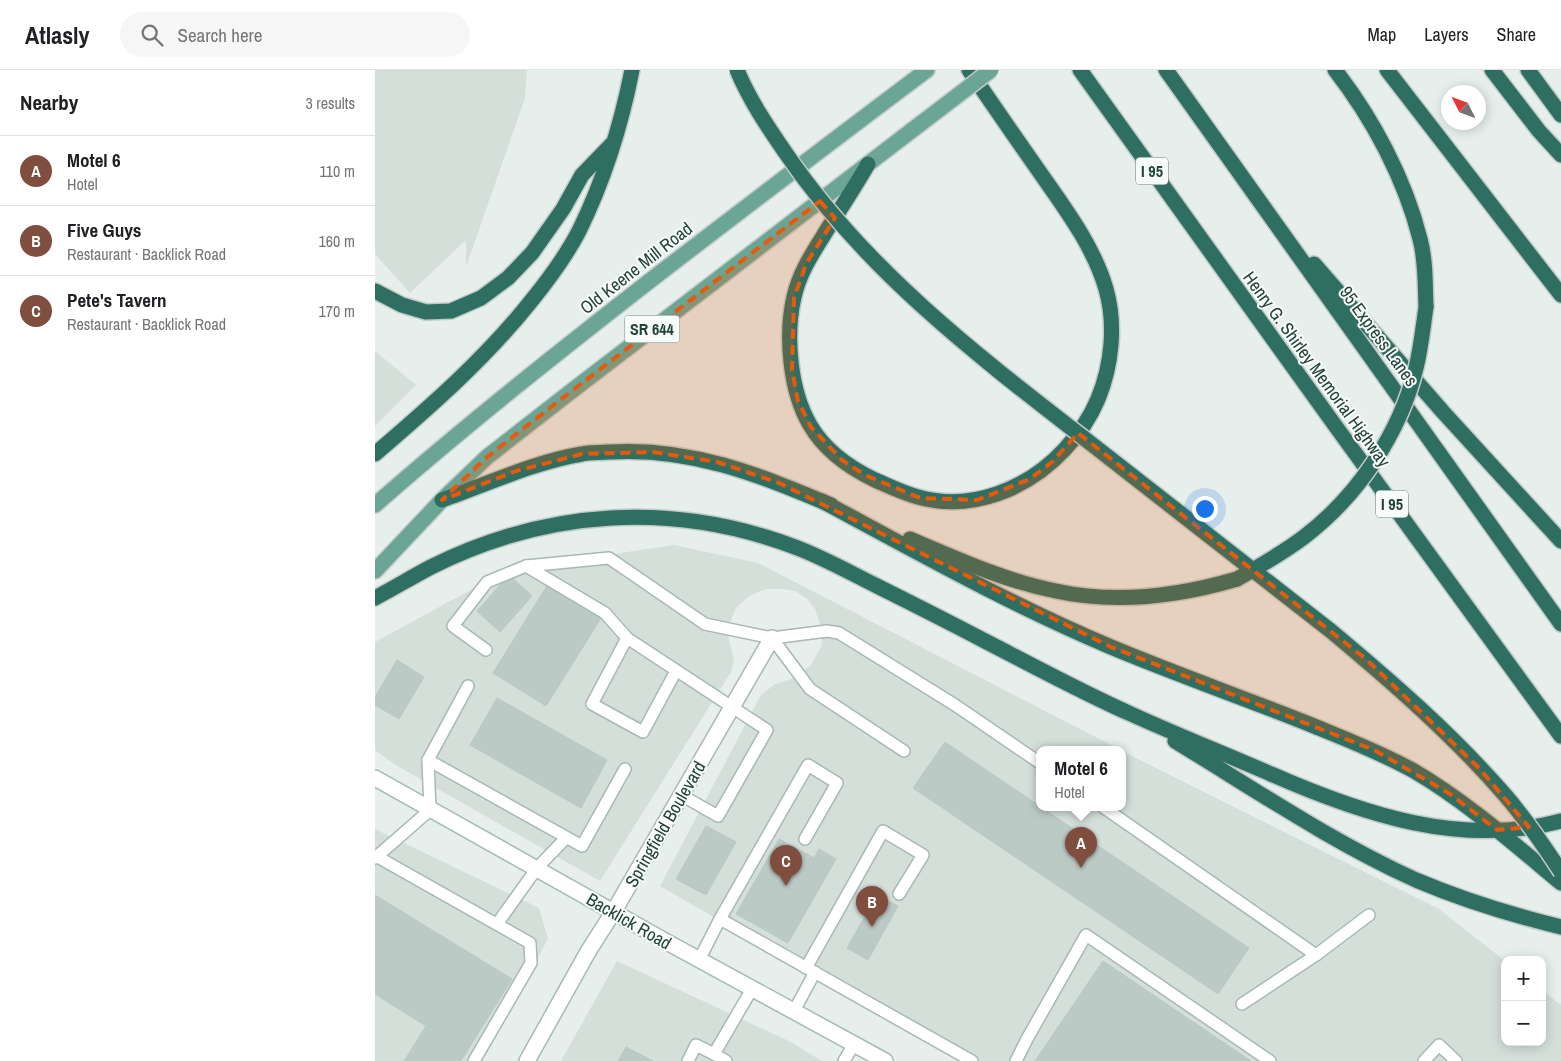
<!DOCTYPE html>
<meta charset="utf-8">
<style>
:root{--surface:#fff;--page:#f6f6f6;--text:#202124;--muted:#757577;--line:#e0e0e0;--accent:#7f4e3f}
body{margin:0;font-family:"Archivo Narrow",sans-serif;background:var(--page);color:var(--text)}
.controls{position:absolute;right:15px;bottom:15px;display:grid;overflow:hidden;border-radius:10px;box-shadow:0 2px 12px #0003}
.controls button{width:45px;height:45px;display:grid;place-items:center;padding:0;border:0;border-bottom:1px solid var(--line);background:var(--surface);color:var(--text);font:25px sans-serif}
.compass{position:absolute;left:1066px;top:15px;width:45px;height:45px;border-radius:50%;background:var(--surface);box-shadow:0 2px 12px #0003;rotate:312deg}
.you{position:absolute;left:829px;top:438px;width:18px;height:18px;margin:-12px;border:4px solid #fff;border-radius:50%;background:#1a73e8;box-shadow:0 0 0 8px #1a73e833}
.badge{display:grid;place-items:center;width:32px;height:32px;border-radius:50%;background:var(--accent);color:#fff;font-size:16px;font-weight:700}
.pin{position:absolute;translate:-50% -41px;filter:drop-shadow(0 1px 2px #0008)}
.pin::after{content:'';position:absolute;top:26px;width:18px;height:15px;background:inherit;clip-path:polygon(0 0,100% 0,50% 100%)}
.popup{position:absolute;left:661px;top:676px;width:90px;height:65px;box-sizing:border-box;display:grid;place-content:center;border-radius:10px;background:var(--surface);filter:drop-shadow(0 1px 4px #0005);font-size:16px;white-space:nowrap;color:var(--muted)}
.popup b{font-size:19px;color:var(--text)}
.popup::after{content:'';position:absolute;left:50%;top:100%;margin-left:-10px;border:10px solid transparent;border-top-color:var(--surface)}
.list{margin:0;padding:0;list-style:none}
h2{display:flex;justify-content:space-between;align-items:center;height:65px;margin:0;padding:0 20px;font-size:21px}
h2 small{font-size:16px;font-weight:400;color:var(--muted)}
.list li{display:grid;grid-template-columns:32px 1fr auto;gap:15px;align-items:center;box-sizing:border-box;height:70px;padding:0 20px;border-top:1px solid var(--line)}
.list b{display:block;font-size:19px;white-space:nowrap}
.list p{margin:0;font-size:16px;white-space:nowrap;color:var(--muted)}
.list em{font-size:16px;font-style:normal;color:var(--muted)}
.icon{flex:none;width:28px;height:28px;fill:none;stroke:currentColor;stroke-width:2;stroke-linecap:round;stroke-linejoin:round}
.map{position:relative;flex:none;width:1186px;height:991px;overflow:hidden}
header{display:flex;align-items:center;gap:30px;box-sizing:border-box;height:70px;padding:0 25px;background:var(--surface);border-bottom:1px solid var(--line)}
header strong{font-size:24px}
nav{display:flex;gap:28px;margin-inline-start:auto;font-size:18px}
.search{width:350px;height:45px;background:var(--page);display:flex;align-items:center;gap:12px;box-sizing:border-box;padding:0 18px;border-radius:28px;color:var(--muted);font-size:19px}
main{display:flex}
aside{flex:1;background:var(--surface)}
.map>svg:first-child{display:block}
.built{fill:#d4dfda}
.building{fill:#bbcac4;stroke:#b8c9c2}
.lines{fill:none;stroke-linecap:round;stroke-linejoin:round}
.lane-casing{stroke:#a8b8b2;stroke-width:14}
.street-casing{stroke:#a8b8b2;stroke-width:18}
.secondary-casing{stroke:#a4bbb3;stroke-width:18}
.primary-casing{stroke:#c2cac8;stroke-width:18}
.highway-casing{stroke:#c2cac8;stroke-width:18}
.lane{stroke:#fff;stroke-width:11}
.street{stroke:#fff;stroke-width:15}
.secondary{stroke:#fff;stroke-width:15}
.primary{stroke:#6aa596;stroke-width:15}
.highway{stroke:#2f6f62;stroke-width:15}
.primary-bridge-casing{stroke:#c2cac8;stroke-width:18;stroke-linecap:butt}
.highway-bridge-casing{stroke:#c2cac8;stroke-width:18;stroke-linecap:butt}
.primary-bridge{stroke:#6aa596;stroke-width:15}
.highway-bridge{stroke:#2f6f62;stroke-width:15}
.marked{fill:#e8590c;fill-opacity:0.2;stroke:#e8590c;stroke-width:4;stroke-dasharray:10 6;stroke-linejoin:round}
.labels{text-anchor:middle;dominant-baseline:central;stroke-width:4;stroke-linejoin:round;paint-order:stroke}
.shield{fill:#f7fbf9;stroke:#637a73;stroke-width:1}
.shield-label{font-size:16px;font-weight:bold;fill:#24423a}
.street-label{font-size:18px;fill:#24423a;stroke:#f7fbf9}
</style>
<header>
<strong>Atlasly</strong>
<div class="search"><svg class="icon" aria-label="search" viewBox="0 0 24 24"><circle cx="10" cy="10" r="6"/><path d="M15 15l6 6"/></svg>Search here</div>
<nav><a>Map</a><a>Layers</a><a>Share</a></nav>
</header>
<main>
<aside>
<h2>Nearby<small>3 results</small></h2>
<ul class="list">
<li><span class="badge">A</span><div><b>Motel 6</b><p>Hotel</p></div><em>110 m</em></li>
<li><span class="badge">B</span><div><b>Five Guys</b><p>Restaurant · Backlick Road</p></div><em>160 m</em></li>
<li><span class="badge">C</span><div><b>Pete's Tavern</b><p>Restaurant · Backlick Road</p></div><em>170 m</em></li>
</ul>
</aside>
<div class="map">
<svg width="1186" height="991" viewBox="0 0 1186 991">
<rect width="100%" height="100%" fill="#e6efeb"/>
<g class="built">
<polygon points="0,0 152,0 150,28 91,197 91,170 35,223 0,184"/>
<polygon points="0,281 41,315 0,356"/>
<polygon points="299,475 383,493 744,679 665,679 665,737 747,737 747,681 1064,839 1130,891 1130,972 1167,972 1167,920 1186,935 1186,991 588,991 285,816 386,625 400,614 416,609 436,595 447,575 446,557 440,539 432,529 420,521 408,519 391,519 374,526 361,538 355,552 353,565 359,591 356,602 225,811 19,694 0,680 0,572 132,500"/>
<polygon points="0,759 164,838 173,869 106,991 0,991"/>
<polygon points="242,891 416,972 447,991 186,991"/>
</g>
<g class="building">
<polygon points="134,505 157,526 125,562 102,541"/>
<polygon points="173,514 226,548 171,636 118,603"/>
<polygon points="22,590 49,607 24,649 0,635 0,627"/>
<polygon points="122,628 232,690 206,738 95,675"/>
<polygon points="570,672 874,878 843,924 538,718"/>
<polygon points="331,756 361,772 331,825 301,809"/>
<polygon points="404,769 439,788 444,779 461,789 413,873 361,844"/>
<polygon points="0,825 137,909 86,991 29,991 51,956 0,924"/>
<polygon points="502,825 523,836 493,890 472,878"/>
<polygon points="728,891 876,991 660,991"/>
<polygon points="251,977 278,991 243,991"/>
</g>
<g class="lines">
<g class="lane-casing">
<g id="lane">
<polyline points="151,496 234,488 330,554 397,568 452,561 464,563 580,635 665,693"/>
<polyline points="252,568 217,634 268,662 301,601"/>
<polyline points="397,568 435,619 529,681"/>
<polyline points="111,580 78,556 112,512 151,496 230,543 252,568 392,660 343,746 306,725"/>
<polyline points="53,690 207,776 250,699"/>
<polyline points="728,737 941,885"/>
<polyline points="1,786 155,873 156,893 99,991"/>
<polyline points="0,788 55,740 53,690 93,616"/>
<polyline points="345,849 433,695 462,713 430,769"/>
<polyline points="122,854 162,798 191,768"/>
<polyline points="324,890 345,849 597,991"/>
<polyline points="431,898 508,761 548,785 524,824"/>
<polyline points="867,934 941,885 994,845"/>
<polyline points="419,941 440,902"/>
<polyline points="339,984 351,991"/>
<polyline points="313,991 321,975 339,984 377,919"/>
<polyline points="469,991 479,974"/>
<polyline points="641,991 652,969 711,865 895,991"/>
<polyline points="1049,991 1064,975 1081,991"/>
</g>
</g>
<g class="street-casing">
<polyline id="street" points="239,841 397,568"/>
</g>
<g class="secondary-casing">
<g id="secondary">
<polyline points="0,708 290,871 510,991"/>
<polyline points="152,991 214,880 239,841"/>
</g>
</g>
<g class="primary-casing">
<g id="primary">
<path d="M0,435C91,355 186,280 281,206C371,137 461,68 552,0"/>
<polyline points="0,501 67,430 112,387 194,323 536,61"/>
</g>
</g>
<g class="highway-casing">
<g id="highway">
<polyline points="705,0 959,354 1186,666"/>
<polyline points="791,0 1186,554"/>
<path d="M960,0C998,49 1030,109 1045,169C1051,191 1050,215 1051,237"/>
<polyline points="1012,0 1186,225"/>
<polyline points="1117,0 1164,61 1186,85"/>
<polyline points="1153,0 1186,45"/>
<path d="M493,94C481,115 468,135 455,155C441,178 425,200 419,227C410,266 415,321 435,355C450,381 475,398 500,410C514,416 528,423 543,427C597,442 653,419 690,379C704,364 715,348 723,329C737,295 741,254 731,219C719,177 691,140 666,104C642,70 618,35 594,0"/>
<polyline points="939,194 1068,342 1186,471"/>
<polyline points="0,221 27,235 51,242 76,241 106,228 133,208 157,183 188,139 207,105 237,74"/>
<path d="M0,384C56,336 111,288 157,230C174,209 191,186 204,161C229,110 246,56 257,0"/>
<path d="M67,430C113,414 159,392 207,384C216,382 225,383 234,382C316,377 382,404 456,435"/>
<path d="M447,431C542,482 636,535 736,577C803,605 872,629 939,656C973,670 1007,683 1039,701C1092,732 1139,774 1186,813"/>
<path d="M535,469C582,489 630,511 681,521C740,534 804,526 862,509"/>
<path d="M0,528C19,518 37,507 56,497C172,439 298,431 420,477C447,487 474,502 500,515C536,533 572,551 608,570C657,595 706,622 756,644C802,665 850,684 896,704C987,744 1087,778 1186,751"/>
<path d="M800,671C879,719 957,772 1041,810C1088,830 1137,845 1186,857"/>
</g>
</g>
<use href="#lane" class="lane"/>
<use href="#street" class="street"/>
<use href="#secondary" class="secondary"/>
<use href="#primary" class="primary"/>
<use href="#highway" class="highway"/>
<g class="primary-bridge-casing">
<polyline id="primary-bridge" points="536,61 616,0"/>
</g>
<g class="highway-bridge-casing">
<g id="highway-bridge">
<path d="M362,0C374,29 392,56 410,82C490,200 603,286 714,372C795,435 876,498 956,561C1017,612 1078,665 1130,725C1151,749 1169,776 1186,802"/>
<path d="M862,509C885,496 908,483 929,467C983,426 1025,363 1041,298C1046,278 1048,257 1051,237"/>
</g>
</g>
<use href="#primary-bridge" class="primary-bridge"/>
<use href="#highway-bridge" class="highway-bridge"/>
</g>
<path class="marked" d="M445,131L460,148L431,194L419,228L417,300L423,331L436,357L467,390L490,405L545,428L602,430L655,409L677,392L703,363L991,589L1104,698L1154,757L1122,760L1075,724L999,680L736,577L404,413L342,392L278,382L207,384L141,401L67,430L112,387L194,323Z"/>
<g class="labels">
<g class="shield">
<rect x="761" y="87.5" width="32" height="27" rx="4"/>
<rect x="249.5" y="245.5" width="55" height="27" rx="4"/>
<rect x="1001" y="420.5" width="32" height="27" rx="4"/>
</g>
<g class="shield-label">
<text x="777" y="101">I 95</text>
<text x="277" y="259">SR 644</text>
<text x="1017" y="434">I 95</text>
</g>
<g class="street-label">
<text transform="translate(261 198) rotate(-38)">Old Keene Mill Road</text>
<text transform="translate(1004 266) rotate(54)">95 Express Lanes</text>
<text transform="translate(942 299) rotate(54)">Henry G. Shirley Memorial Highway</text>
<text transform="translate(290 754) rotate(-60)">Springfield Boulevard</text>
<text transform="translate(254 851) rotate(30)">Backlick Road</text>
</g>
</g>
</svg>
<div class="controls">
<button>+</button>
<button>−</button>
</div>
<svg class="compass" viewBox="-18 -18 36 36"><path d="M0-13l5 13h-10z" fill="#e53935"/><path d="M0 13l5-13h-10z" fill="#757577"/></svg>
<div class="you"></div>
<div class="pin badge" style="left:706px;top:798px">A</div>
<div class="popup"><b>Motel 6</b>Hotel</div>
<div class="pin badge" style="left:497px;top:857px">B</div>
<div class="pin badge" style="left:411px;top:816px">C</div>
</div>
</main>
